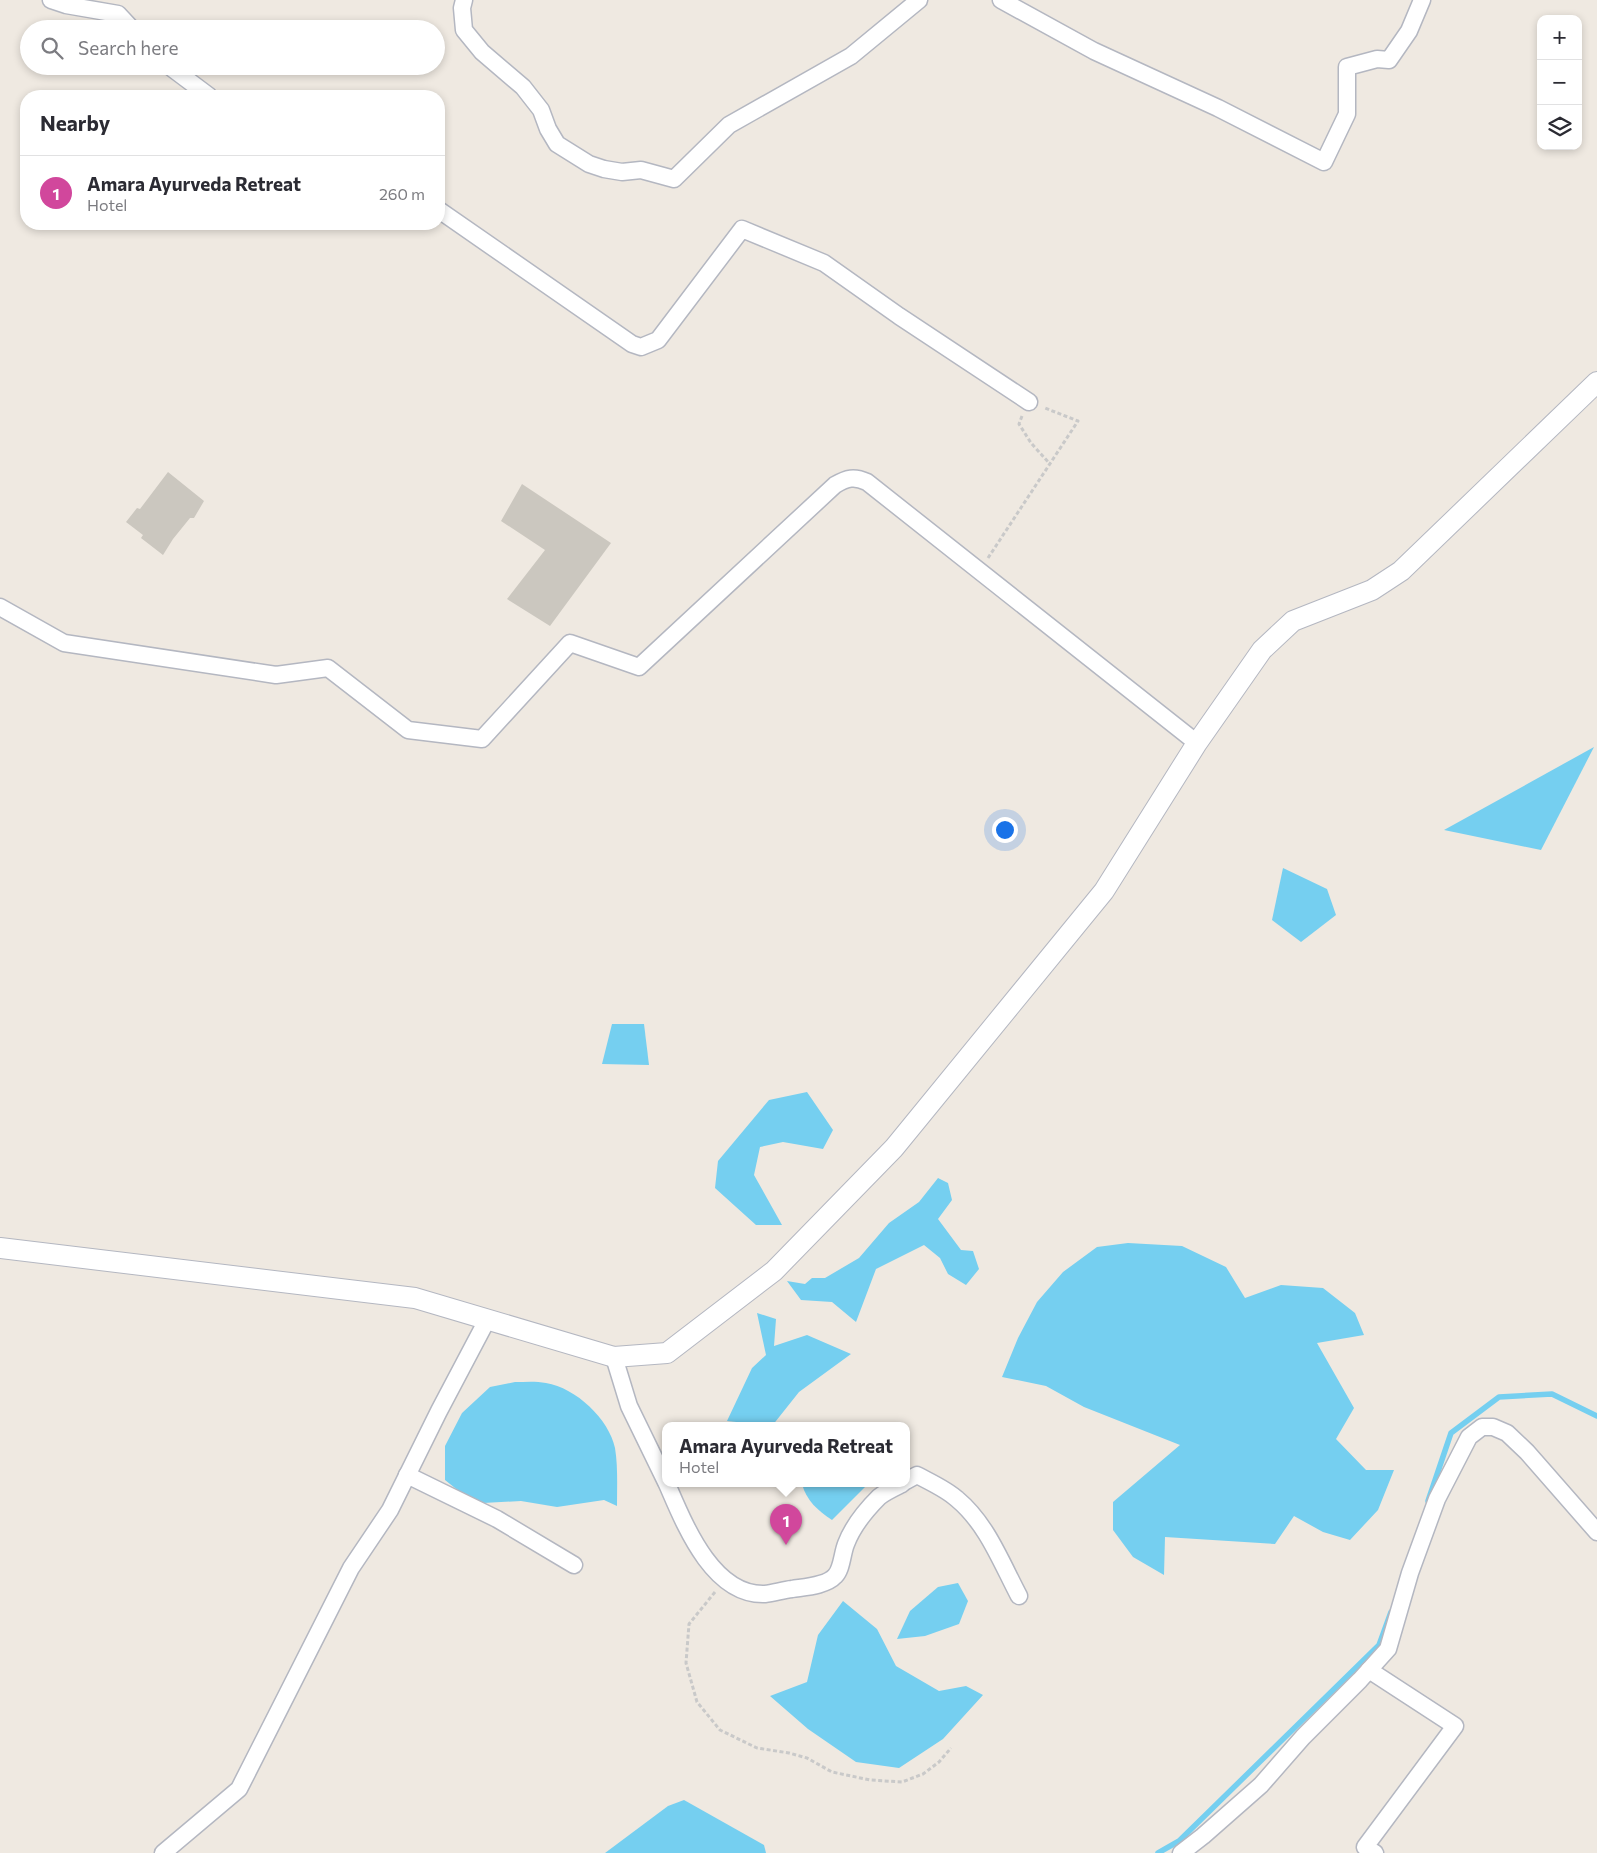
<!DOCTYPE html>
<meta charset="utf-8">
<style>
:root{--surface:#fff;--page:#f7f7f7;--text:#2b2b33;--muted:#7c7c81;--line:#e1e1e2;--accent:#4264fb}
body{margin:0;font-family:Commissioner,sans-serif;background:var(--page);color:var(--text)}
.controls{position:absolute;right:15px;top:15px;display:grid;overflow:hidden;border-radius:10px;box-shadow:0 2px 8px #0003}
.controls button{width:45px;height:45px;display:grid;place-items:center;padding:0;border:0;border-bottom:1px solid var(--line);background:var(--surface);color:var(--text);font:25px sans-serif}
.you{position:absolute;left:1004px;top:829px;width:18px;height:18px;margin:-12px;border:4px solid #fff;border-radius:50%;background:#1a73e8;box-shadow:0 0 0 8px #1a73e833}
.badge{display:grid;place-items:center;width:32px;height:32px;border-radius:50%;background:var(--accent);color:#fff;font-size:16px;font-weight:700}
.pin{position:absolute;translate:-50% -41px;filter:drop-shadow(0 1px 2px #0008)}
.pin::after{content:'';position:absolute;top:26px;width:18px;height:15px;background:inherit;clip-path:polygon(0 0,100% 0,50% 100%)}
.popup{position:absolute;left:662px;top:1422px;width:248px;height:65px;box-sizing:border-box;display:grid;place-content:center;border-radius:10px;background:var(--surface);filter:drop-shadow(0 1px 4px #0005);font-size:16px;white-space:nowrap;color:var(--muted)}
.popup b{font-size:19px;color:var(--text)}
.popup::after{content:'';position:absolute;left:50%;top:100%;margin-left:-10px;border:10px solid transparent;border-top-color:var(--surface)}
.list{margin:0;padding:0;list-style:none}
h2{display:flex;justify-content:space-between;align-items:center;height:65px;margin:0;padding:0 20px;font-size:21px}
h2 small{font-size:16px;font-weight:400;color:var(--muted)}
.list li{display:grid;grid-template-columns:32px 1fr auto;gap:15px;align-items:center;box-sizing:border-box;height:75px;padding:0 20px;border-top:1px solid var(--line)}
.list b{display:block;font-size:19px;white-space:nowrap}
.list p{margin:0;font-size:16px;white-space:nowrap;color:var(--muted)}
.list em{font-size:16px;font-style:normal;color:var(--muted)}
.icon{flex:none;width:28px;height:28px;fill:none;stroke:currentColor;stroke-width:2;stroke-linecap:round;stroke-linejoin:round}
.map{position:relative;flex:none;width:1597px;height:1853px;overflow:hidden}
.search{position:absolute;background:var(--surface);box-shadow:0 2px 8px #0003;left:20px;top:20px;width:425px;height:55px;display:flex;align-items:center;gap:12px;box-sizing:border-box;padding:0 18px;border-radius:28px;color:var(--muted);font-size:19px}
.panel{position:absolute;background:var(--surface);box-shadow:0 2px 8px #0003;left:20px;top:90px;width:425px;height:140px;border-radius:20px}
.map>svg:first-child{display:block}
.water{fill:#75cff0}
.lines{fill:none;stroke-linecap:round;stroke-linejoin:round}
.stream{stroke:#75cff0;stroke-width:5.5}
.building{fill:#cbc7bf}
.minor-casing{stroke:#b4b7c1;stroke-width:19}
.tertiary-casing{stroke:#b4b7c1;stroke-width:22}
.path{stroke:#c9c9c9;stroke-width:3;stroke-dasharray:4 2.5;stroke-linecap:butt}
.minor{stroke:#fff;stroke-width:16}
.tertiary{stroke:#fff;stroke-width:20}
</style>
<div class="map">
<svg width="1597" height="1853" viewBox="0 0 1597 1853">
<rect width="100%" height="100%" fill="#efe9e1"/>
<g class="water">
<polygon points="1594,747 1541,850 1444,830"/>
<polygon points="1283,868 1327,889 1336,915 1301,942 1272,920"/>
<polygon points="612,1024 644,1024 649,1065 602,1064"/>
<polygon points="807,1092 833,1130 823,1149 783,1142 760,1147 754,1175 782,1225 756,1225 715,1188 718,1161 769,1100"/>
<polygon points="938,1178 948,1183 952,1200 938,1219 961,1250 973,1251 979,1269 966,1285 948,1274 940,1258 924,1245 876,1269 856,1322 832,1302 801,1300 787,1281 805,1284 812,1278 825,1278 859,1258 889,1223 919,1202"/>
<polygon points="1128,1243 1182,1246 1226,1267 1245,1298 1281,1285 1323,1288 1355,1313 1364,1335 1317,1343 1354,1408 1336,1439 1366,1470 1394,1470 1378,1510 1350,1540 1323,1532 1294,1516 1275,1544 1165,1537 1164,1575 1133,1557 1113,1530 1113,1502 1180,1445 1084,1407 1046,1386 1002,1377 1018,1338 1037,1302 1063,1272 1097,1247"/>
<polygon points="757,1313 776,1319 774,1346 807,1335 851,1354 799,1392 772,1426 727,1421 752,1368 766,1355"/>
<path d="M515,1382C525,1382 536,1381 546,1383C576,1388 609,1419 615,1448C618,1466 617,1487 617,1506L604,1500L557,1507L521,1501L483,1503L460,1492L445,1480V1446L462,1413L490,1387Z"/>
<path d="M802,1484H863L865,1487L832,1520C818,1511 806,1500 802,1484Z"/>
<polygon points="958,1583 968,1601 959,1624 925,1636 897,1639 910,1611 938,1587"/>
<polygon points="843,1601 877,1629 896,1666 939,1691 966,1686 983,1695 943,1739 899,1768 856,1762 808,1729 770,1696 807,1682 818,1635"/>
<polygon points="684,1800 764,1845 766,1853 605,1853 668,1806"/>
</g>
<g class="lines">
<g class="stream">
<polyline points="1428,1501 1451,1433 1499,1397 1552,1394 1597,1416"/>
<polyline points="1158,1853 1179,1841 1379,1645 1391,1612"/>
</g>
</g>
<g class="building">
<polygon points="168,472 204,501 194,518 190,518 173,539 163,555 141,538 143,535 126,522 137,508 140,509"/>
<polygon points="522,484 611,543 550,626 507,599 545,550 501,521"/>
</g>
<g class="lines">
<g class="minor-casing">
<g id="minor">
<polyline points="51,0 66,5 118,14 132,29"/>
<polyline points="464,0 462,8 464,30 482,52 523,87 541,110 548,129 557,144 589,164 604,169 622,172 641,170 674,179 729,125 851,56 919,0"/>
<polyline points="1001,0 1094,51 1218,108 1324,162 1347,114 1347,67 1377,59 1389,60 1409,31 1422,0"/>
<polyline points="169,66 209,96"/>
<polyline points="439,210 632,344 641,347 658,340 742,229 824,263 899,316 1029,402"/>
<path d="M0,607L64,643L276,675L328,668L408,730L482,739L570,643L639,667L835,485C847,478 854,476 867,482L1197,743"/>
<polyline points="614,1357 629,1406 666,1482"/>
<polyline points="407,1475 497,1519 574,1565"/>
<path d="M906,1481L917,1475C930,1482 946,1489 957,1499C987,1524 1001,1562 1019,1596"/>
<path d="M667,1484C684,1523 712,1596 765,1594C774,1593 783,1590 792,1589C804,1587 826,1586 835,1576C842,1569 842,1554 846,1544C852,1528 866,1510 879,1497C885,1492 894,1488 902,1484"/>
<polyline points="1369,1670 1455,1726 1365,1847 1375,1853"/>
<polyline points="163,1853 239,1789 351,1568 390,1510 439,1411 487,1320"/>
<polyline points="1181,1853 1203,1836 1261,1785 1303,1737 1360,1680 1388,1649 1410,1573 1437,1499 1469,1437 1482,1427 1493,1427 1507,1433 1527,1452 1597,1532"/>
</g>
</g>
<g class="tertiary-casing">
<polyline id="tertiary" points="0,1248 415,1298 614,1357 667,1353 774,1271 894,1148 1104,891 1197,743 1262,650 1293,621 1372,590 1401,571 1597,382"/>
</g>
<g class="path">
<polyline points="1022,416 1019,424 1031,443 1050,464"/>
<polyline points="988,558 1078,421 1045,408"/>
<polyline points="715,1592 689,1624 686,1663 697,1702 720,1730 757,1748 789,1753 807,1758 832,1772 870,1780 902,1782 923,1774 939,1762 951,1748"/>
</g>
<use href="#minor" class="minor"/>
<use href="#tertiary" class="tertiary"/>
</g>
</svg>
<div class="controls">
<button>+</button>
<button>−</button>
<button><svg class="icon" aria-label="layers" viewBox="0 0 24 24"><path d="M12 4l9 5-9 5-9-5zM3 14l9 5 9-5"/></svg></button>
</div>
<div class="you"></div>
<div class="pin badge" style="left:786px;top:1545px;background:#d1479c">1</div>
<div class="popup"><b>Amara Ayurveda Retreat</b>Hotel</div>
<div class="search"><svg class="icon" aria-label="search" viewBox="0 0 24 24"><circle cx="10" cy="10" r="6"/><path d="M15 15l6 6"/></svg>Search here</div>
<section class="panel">
<h2>Nearby<small></small></h2>
<ul class="list">
<li><span class="badge" style="background:#d1479c">1</span><div><b>Amara Ayurveda Retreat</b><p>Hotel</p></div><em>260 m</em></li>
</ul>
</section>
</div>
